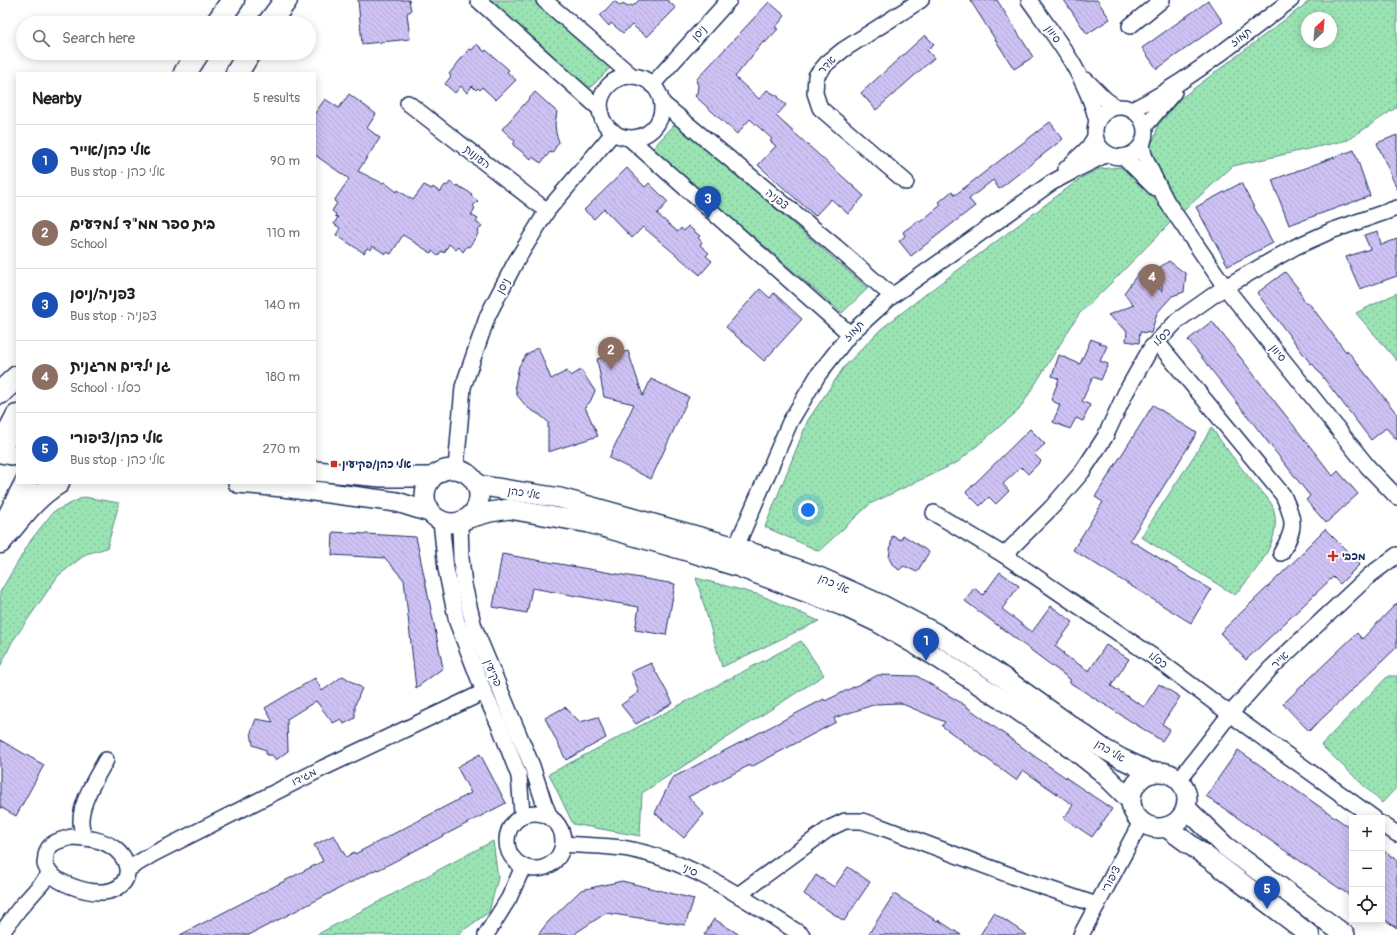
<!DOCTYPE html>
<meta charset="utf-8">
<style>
:root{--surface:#fff;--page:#f6f6f6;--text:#202124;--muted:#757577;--line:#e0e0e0;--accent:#1a73e8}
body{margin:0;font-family:Pangolin,"Playpen Sans Hebrew",sans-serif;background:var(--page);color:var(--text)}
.controls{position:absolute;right:12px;bottom:12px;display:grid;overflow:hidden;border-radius:0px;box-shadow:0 2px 10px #0003}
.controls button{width:36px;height:36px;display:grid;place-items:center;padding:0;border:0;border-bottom:1px solid var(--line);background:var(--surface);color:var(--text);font:20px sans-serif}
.compass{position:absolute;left:1301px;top:12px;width:36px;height:36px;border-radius:50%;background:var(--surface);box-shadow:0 2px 10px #0003;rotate:26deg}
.you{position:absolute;left:808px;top:510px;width:14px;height:14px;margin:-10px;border:3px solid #fff;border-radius:50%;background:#1a73e8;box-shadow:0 0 0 6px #1a73e833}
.badge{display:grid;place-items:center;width:26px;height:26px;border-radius:50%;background:var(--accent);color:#fff;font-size:13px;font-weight:700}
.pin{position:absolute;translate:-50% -33px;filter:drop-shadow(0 1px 2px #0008)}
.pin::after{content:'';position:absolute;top:21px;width:14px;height:12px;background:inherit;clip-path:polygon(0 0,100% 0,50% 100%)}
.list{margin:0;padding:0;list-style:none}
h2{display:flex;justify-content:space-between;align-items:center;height:52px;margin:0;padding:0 16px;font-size:17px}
h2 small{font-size:13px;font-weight:400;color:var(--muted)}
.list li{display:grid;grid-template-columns:26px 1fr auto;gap:12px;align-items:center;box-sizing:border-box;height:72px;padding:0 16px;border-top:1px solid var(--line)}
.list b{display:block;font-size:15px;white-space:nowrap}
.list p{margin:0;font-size:13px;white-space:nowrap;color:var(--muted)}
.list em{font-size:13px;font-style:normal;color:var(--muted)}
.icon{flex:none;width:22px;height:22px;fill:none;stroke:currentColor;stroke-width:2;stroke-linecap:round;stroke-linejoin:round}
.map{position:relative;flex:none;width:1397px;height:935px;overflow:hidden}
.search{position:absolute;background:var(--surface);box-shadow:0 2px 10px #0003;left:16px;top:16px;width:300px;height:44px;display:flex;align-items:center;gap:10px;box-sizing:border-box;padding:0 14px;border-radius:22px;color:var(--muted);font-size:15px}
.panel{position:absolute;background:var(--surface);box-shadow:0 2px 10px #0003;left:16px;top:72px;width:300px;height:412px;border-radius:0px}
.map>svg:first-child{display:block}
.park{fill:url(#park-dots);stroke:#5a8988;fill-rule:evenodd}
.building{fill:url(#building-back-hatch);stroke:#1b2f5e}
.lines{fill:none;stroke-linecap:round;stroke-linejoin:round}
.minor-casing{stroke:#1b2f5e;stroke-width:18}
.tertiary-casing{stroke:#1b2f5e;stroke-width:22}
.secondary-casing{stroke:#1b2f5e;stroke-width:25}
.minor{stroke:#fff;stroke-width:15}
.tertiary{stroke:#fff;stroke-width:19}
.secondary{stroke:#fff;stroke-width:22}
.poi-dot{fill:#c8321e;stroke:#fff;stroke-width:1.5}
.labels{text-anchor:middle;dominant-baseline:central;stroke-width:4;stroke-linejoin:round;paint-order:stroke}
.street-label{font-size:11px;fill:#1b2f5e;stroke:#fff}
.poi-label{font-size:11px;font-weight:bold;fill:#1b2f5e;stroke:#fff;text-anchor:start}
</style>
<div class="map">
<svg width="1397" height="935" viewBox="0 0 1397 935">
<defs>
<pattern id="park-dots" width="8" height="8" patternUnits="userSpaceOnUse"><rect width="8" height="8" fill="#9ae3b3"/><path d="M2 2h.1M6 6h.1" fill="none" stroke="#84c39c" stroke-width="1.8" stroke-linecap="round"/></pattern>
<pattern id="building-back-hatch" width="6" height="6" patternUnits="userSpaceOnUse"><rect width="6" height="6" fill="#cec2f4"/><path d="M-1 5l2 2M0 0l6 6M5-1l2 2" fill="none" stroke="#b0a7d4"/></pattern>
</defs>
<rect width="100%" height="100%" fill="#fff"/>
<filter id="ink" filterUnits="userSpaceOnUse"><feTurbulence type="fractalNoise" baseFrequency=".025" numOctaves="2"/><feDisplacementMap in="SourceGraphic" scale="8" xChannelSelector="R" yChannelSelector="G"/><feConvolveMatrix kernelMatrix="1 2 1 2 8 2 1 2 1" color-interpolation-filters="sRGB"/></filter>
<g filter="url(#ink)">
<g class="park">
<polygon points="489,0 535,0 612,66 587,91"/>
<path d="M1311,0H1397V107L1348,140L1233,166L1171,222L1110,284L1079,314L1019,410L958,462L870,504L819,551L765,527L808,420L844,367L881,329L926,294L1081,178L1098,169L1122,167L1150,145L1155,137L1158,125L1180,99ZM1307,18H1331V42H1307Z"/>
<polygon points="676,123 868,288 842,313 652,149"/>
<polygon points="1397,293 1397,361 1356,313"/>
<path d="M1211,427C1224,446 1237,463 1252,481C1257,487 1270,499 1273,507C1284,540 1255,572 1235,595L1141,537L1205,439Z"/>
<polygon points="84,497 119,503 107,548 86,554 58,576 12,642 0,667 0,592 31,540 53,512"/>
<polygon points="696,578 760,595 819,621 722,667"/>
<polygon points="801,641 824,675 642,793 640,836 573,824 549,774"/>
<polygon points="1388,676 1397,676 1397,787 1382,803 1321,745"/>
<polygon points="493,841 498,878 489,912 461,932 459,935 316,935"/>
</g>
<g class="building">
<polygon points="358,0 409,0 411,11 407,13 410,39 362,44"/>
<polygon points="639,0 667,0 676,8 647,37 632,25 623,33 611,23 609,26 600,16 614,1 621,6 623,4 628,7 631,5 633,6"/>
<polygon points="970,0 997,0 1033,57 1014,69"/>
<polygon points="1064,0 1097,0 1110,19 1087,34"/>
<polygon points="1208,1 1223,22 1157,69 1142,48"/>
<polygon points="769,2 785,16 775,28 778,29 765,43 764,41 735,77 759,99 767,90 779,97 778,98 786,105 776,116 864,196 848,214 831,199 815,216 758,165 776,146 770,141 772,139 750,119 737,134 695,96 697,93 698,86 696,80"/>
<polygon points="925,35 934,44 927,50 934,58 876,110 861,93"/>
<polygon points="477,44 485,52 486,50 509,70 507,72 516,80 496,100 482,87 480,90 478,88 476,90 472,86 467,93 461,86 455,93 445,84 451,76 449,74 469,49 472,50"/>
<polygon points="535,92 557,112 555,124 556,133 559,142 552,153 550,152 541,163 532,157 531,159 513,145 515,141 502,129"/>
<polygon points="349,94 376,114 367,128 380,138 358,171 382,183 384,182 397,192 398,190 413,200 424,185 432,189 433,187 440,192 445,185 447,186 450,182 457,187 457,185 472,194 471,196 478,201 473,206 475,208 471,215 478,219 476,222 482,226 477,232 478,234 469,247 467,246 463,252 459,247 456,250 449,244 444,253 441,251 438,256 432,251 431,253 403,235 391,254 386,252 385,254 373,246 371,250 367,248 364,253 336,235 340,228 334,224 338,217 335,216 336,214 332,211 337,203 334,201 349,179 315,155 315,113 325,99 339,108"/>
<polygon points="1050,122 1063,139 999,189 993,180 969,199 975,206 911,256 899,241 905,236 903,232 919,220 920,222 941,205 939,202 952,191 955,195"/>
<polygon points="1397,135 1397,189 1377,143"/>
<polygon points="1354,150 1370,196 1289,225 1272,180"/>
<polygon points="627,168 645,187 649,183 668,202 657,214 678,232 681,228 684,231 688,226 700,236 698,238 702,242 700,245 709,253 706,256 712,261 700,275 643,227 632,238 604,209 594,219 584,210"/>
<polygon points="1241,183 1273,243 1228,266 1196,207"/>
<polygon points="1378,231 1381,245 1397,239 1397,276 1360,289 1346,257 1370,249 1364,235"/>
<polygon points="1169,261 1186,274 1184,292 1172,296 1157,313 1151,333 1140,332 1139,343 1126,341 1127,331 1108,315 1134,305 1124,293 1140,271 1162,291 1160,267"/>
<polygon points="1285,272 1298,288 1305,303 1308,302 1346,352 1347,350 1397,414 1397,440 1386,428 1371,440 1312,363 1311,364 1257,293"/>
<polygon points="760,289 770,298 774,293 802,319 764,361 726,327"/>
<polygon points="1212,321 1333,476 1338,471 1358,494 1326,523 1306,500 1310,496 1188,340"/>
<polygon points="1091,339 1107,346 1100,361 1108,364 1101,380 1093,377 1082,401 1090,405 1083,421 1076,418 1070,429 1053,422 1060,405 1051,400 1059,379 1052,376 1059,355 1080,364"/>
<polygon points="538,347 551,379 567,371 571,376 581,370 595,391 590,402 585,407 598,436 548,452 548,422 540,415 531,410 526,406 517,395 515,385 519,366 526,355"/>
<polygon points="628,351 643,396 651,379 689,397 651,479 609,458 634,404 604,397 597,359"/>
<polygon points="1153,405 1197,433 1130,540 1211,590 1191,623 1073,550 1103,502 1095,497"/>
<polygon points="1030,429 1045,444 1034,454 1041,461 1028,474 1021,467 1003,484 1009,491 996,504 989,497 980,506 966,492"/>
<polygon points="1325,529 1360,564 1340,584 1333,577 1246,660 1220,633 1306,550 1305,549"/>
<polygon points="333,532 416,537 443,668 416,688 404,580 385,558 332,555"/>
<polygon points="903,535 929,552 917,572 904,566 899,570 892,564 889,558 892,536 901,540"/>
<polygon points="502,554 675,584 666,635 635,630 639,607 532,588 527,613 493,607"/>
<polygon points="1000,572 1019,586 1002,609 1032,632 1051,606 1073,622 1055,646 1064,653 1063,654 1089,671 1106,645 1129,659 1111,686 1144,707 1159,684 1180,697 1162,724 1170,729 1162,741 1069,682 1071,680 965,601 974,588 983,595"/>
<polygon points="1397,603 1397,647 1309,731 1283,704 1357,633 1362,639"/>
<polygon points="651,663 673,703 636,724 621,705 639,692 631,672"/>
<polygon points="878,675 917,676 963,704 1037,758 1112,809 1092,837 1064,818 1073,805 1023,770 1016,780 942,726 945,722 900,703 876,704 834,718 836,722 751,767 750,765 688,797 704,814 684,838 655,813 672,778 824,699 825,701"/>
<polygon points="343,676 362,688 355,705 355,718 344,724 341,719 333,723 316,701 287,719 288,751 276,760 272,755 266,755 266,750 253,745 251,732 256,719 273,722 265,708 315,678 322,691"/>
<polygon points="565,707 580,722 598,717 606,738 566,760 545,718"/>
<polygon points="0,740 44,765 16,816 0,807"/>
<polygon points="1238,750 1352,829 1352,897 1206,796"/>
<polygon points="480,754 506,803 378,870 377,869 249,935 180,935 323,861 314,845 334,835 346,857 354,852 355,854 471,793 457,767"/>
<polygon points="1382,850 1397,860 1397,928 1382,918"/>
<polygon points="848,867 870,882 844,921 804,894 816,875 834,887"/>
<polygon points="622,881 694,899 685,925 606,913 577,932 575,935 538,935 547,923 581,890"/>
<polygon points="894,894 937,921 938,920 961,935 868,935"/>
<polygon points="994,913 1027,935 980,935"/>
<polygon points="714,919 740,935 704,935"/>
</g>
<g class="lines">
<g class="minor-casing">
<g id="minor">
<polyline points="478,0 601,110"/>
<polyline points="544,0 632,76"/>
<path d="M1029,0C1056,38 1086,75 1097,121"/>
<polyline points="1130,26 1162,0"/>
<circle cx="631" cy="107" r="31"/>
<polyline points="1086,80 1106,100 1116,107"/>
<polyline points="652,85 729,0"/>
<polyline points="408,103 547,211"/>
<polyline points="662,103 836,247 892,296"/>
<circle cx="1120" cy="132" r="25"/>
<path d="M1132,110C1190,81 1240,38 1291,0"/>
<polyline points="1145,126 1174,92"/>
<polyline points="629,138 850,334"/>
<polyline points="1142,145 1144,155 1154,177 1167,202 1225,287 1368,467 1397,497"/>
<polyline points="1124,157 1155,188"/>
<polyline points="1066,169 1088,148 1095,137"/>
<polyline points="906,182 820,108 815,93 816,76 827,63 843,50 921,0"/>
<path d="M1157,342L1283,495C1295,522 1296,528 1281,553"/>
<polyline points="456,469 463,387 488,315 515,263 547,211 614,132"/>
<polyline points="934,513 1004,555 1158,660 1230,714 1374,818"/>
<polyline points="441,521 446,569 457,622 484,692 500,727 519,776 522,813 520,817"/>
<polyline points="460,523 461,558 464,585 474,627 532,766 544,803 550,817"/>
<polyline points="736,547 790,422 818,375 850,334 892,296 1051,183 1077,169 1107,154"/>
<polyline points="1004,555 1052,507 1082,472 1105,437 1126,392 1151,348 1178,320 1225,287 1295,247 1331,231 1397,208"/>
<polyline points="1179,780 1230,714 1270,669 1370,575 1397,555"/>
<circle cx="535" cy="841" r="28"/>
<polyline points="1382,824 1397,834"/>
<path d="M72,837C87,838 103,839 115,849C135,865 130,890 103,892C87,893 50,883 45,864C45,862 46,857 46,855C48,842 61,840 72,837Z"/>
<path d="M84,838C83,833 81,827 81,822C80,803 97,776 106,760"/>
<path d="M564,844C585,846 607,845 628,849C692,861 748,901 802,935"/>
<polyline points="128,869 153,854 323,768 484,692"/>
<polyline points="738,895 830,828 845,821 862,821 881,827 1026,881 1097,905"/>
<polyline points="0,935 19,909 51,873"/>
<polyline points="486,935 509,898 523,867"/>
<polyline points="1081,935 1141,822"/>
</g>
</g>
<g class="tertiary-casing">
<g id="tertiary">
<polyline points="0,453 17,456"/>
<circle cx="452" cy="496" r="27"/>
<polyline points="315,471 382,477 432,477"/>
<polyline points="238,483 283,487 397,502 429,512"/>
<polyline points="477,485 560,498 736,547 819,577 882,605 935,633 994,671 1104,749 1122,759 1152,773"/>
<polyline points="469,518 490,512 509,509 589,523 687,551 739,567 843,606 879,623 935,656 1009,704 1073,749 1101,771 1130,800"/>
<circle cx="1159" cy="800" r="28"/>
<polyline points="1186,808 1225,846 1345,935"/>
<polyline points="1166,827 1218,865 1310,935"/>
</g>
</g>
<g class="secondary-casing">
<g id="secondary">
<polyline points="217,23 233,0"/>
<polyline points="269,23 286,0"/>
<polyline points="185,73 198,53"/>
<polyline points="237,73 249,53"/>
<polyline points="0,393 17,377"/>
<polyline points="0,449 17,416"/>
<polyline points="8,518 26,483"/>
<path d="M0,542C18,521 34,497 58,483"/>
</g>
</g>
<use href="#minor" class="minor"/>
<use href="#tertiary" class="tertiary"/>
<use href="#secondary" class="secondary"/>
</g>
</g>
<g class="poi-dot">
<rect x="330" y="460" width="8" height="8" rx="2"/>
<path d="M1331 550h4v4h4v4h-4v4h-4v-4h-4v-4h4z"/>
</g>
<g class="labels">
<g class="street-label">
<text transform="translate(699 33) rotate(-48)">ניסן</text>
<text transform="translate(1053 34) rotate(55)">סיוון</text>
<text transform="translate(1241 37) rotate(-37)">תמוז</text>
<text transform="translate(827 65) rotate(-46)">אדר</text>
<text transform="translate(477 157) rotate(38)">העונות</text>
<text transform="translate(777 199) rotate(39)">צפניה</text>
<text transform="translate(503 286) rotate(-63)">ניסן</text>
<text transform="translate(854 331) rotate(-45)">תמוז</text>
<text transform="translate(1162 337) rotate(-47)">כסלו</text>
<text transform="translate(1278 353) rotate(51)">סיוון</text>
<text transform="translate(524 493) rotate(9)">אלי כהן</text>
<text transform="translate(834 584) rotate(24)">אלי כהן</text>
<text transform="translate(1158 660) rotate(36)">כסלו</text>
<text transform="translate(1280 660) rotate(-44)">אייר</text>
<text transform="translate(493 673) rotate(67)">פקיעין</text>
<text transform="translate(1110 751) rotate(31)">אלי כהן</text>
<text transform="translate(304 777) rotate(-27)">מגידו</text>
<text transform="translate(690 870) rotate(25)">סיני</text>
<text transform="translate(1111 879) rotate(-62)">ציפורי</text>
</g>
<g class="poi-label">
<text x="342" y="464">אלי כהן/פקיעין</text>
<text x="1342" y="556">מכבי</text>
</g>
</g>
</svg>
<div class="controls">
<button>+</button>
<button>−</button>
<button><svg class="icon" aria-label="locate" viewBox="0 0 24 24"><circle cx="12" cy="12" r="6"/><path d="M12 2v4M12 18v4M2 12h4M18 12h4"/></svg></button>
</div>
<svg class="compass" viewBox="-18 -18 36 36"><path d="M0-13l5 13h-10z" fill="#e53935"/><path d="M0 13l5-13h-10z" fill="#757577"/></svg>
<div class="you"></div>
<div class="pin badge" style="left:926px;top:661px;background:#1a4fb4">1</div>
<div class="pin badge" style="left:611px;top:370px;background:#8d6e63">2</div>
<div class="pin badge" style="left:708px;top:219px;background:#1a4fb4">3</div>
<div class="pin badge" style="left:1152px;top:297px;background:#8d6e63">4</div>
<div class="pin badge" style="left:1267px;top:909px;background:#1a4fb4">5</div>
<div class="search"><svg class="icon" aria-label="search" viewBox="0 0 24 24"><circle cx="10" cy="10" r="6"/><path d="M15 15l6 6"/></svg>Search here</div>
<section class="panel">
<h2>Nearby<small>5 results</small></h2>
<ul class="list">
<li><span class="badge" style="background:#1a4fb4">1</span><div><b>אלי כהן/אייר</b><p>Bus stop · אלי כהן</p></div><em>90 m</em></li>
<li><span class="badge" style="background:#8d6e63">2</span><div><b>בית ספר ממ&quot;ד למדעים</b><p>School</p></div><em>110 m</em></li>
<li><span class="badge" style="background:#1a4fb4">3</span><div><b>צפניה/ניסן</b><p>Bus stop · צפניה</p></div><em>140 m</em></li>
<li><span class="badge" style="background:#8d6e63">4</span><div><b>גן ילדים מרגנית</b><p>School · כסלו</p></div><em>180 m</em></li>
<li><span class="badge" style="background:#1a4fb4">5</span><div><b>אלי כהן/ציפורי</b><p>Bus stop · אלי כהן</p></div><em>270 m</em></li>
</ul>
</section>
</div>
